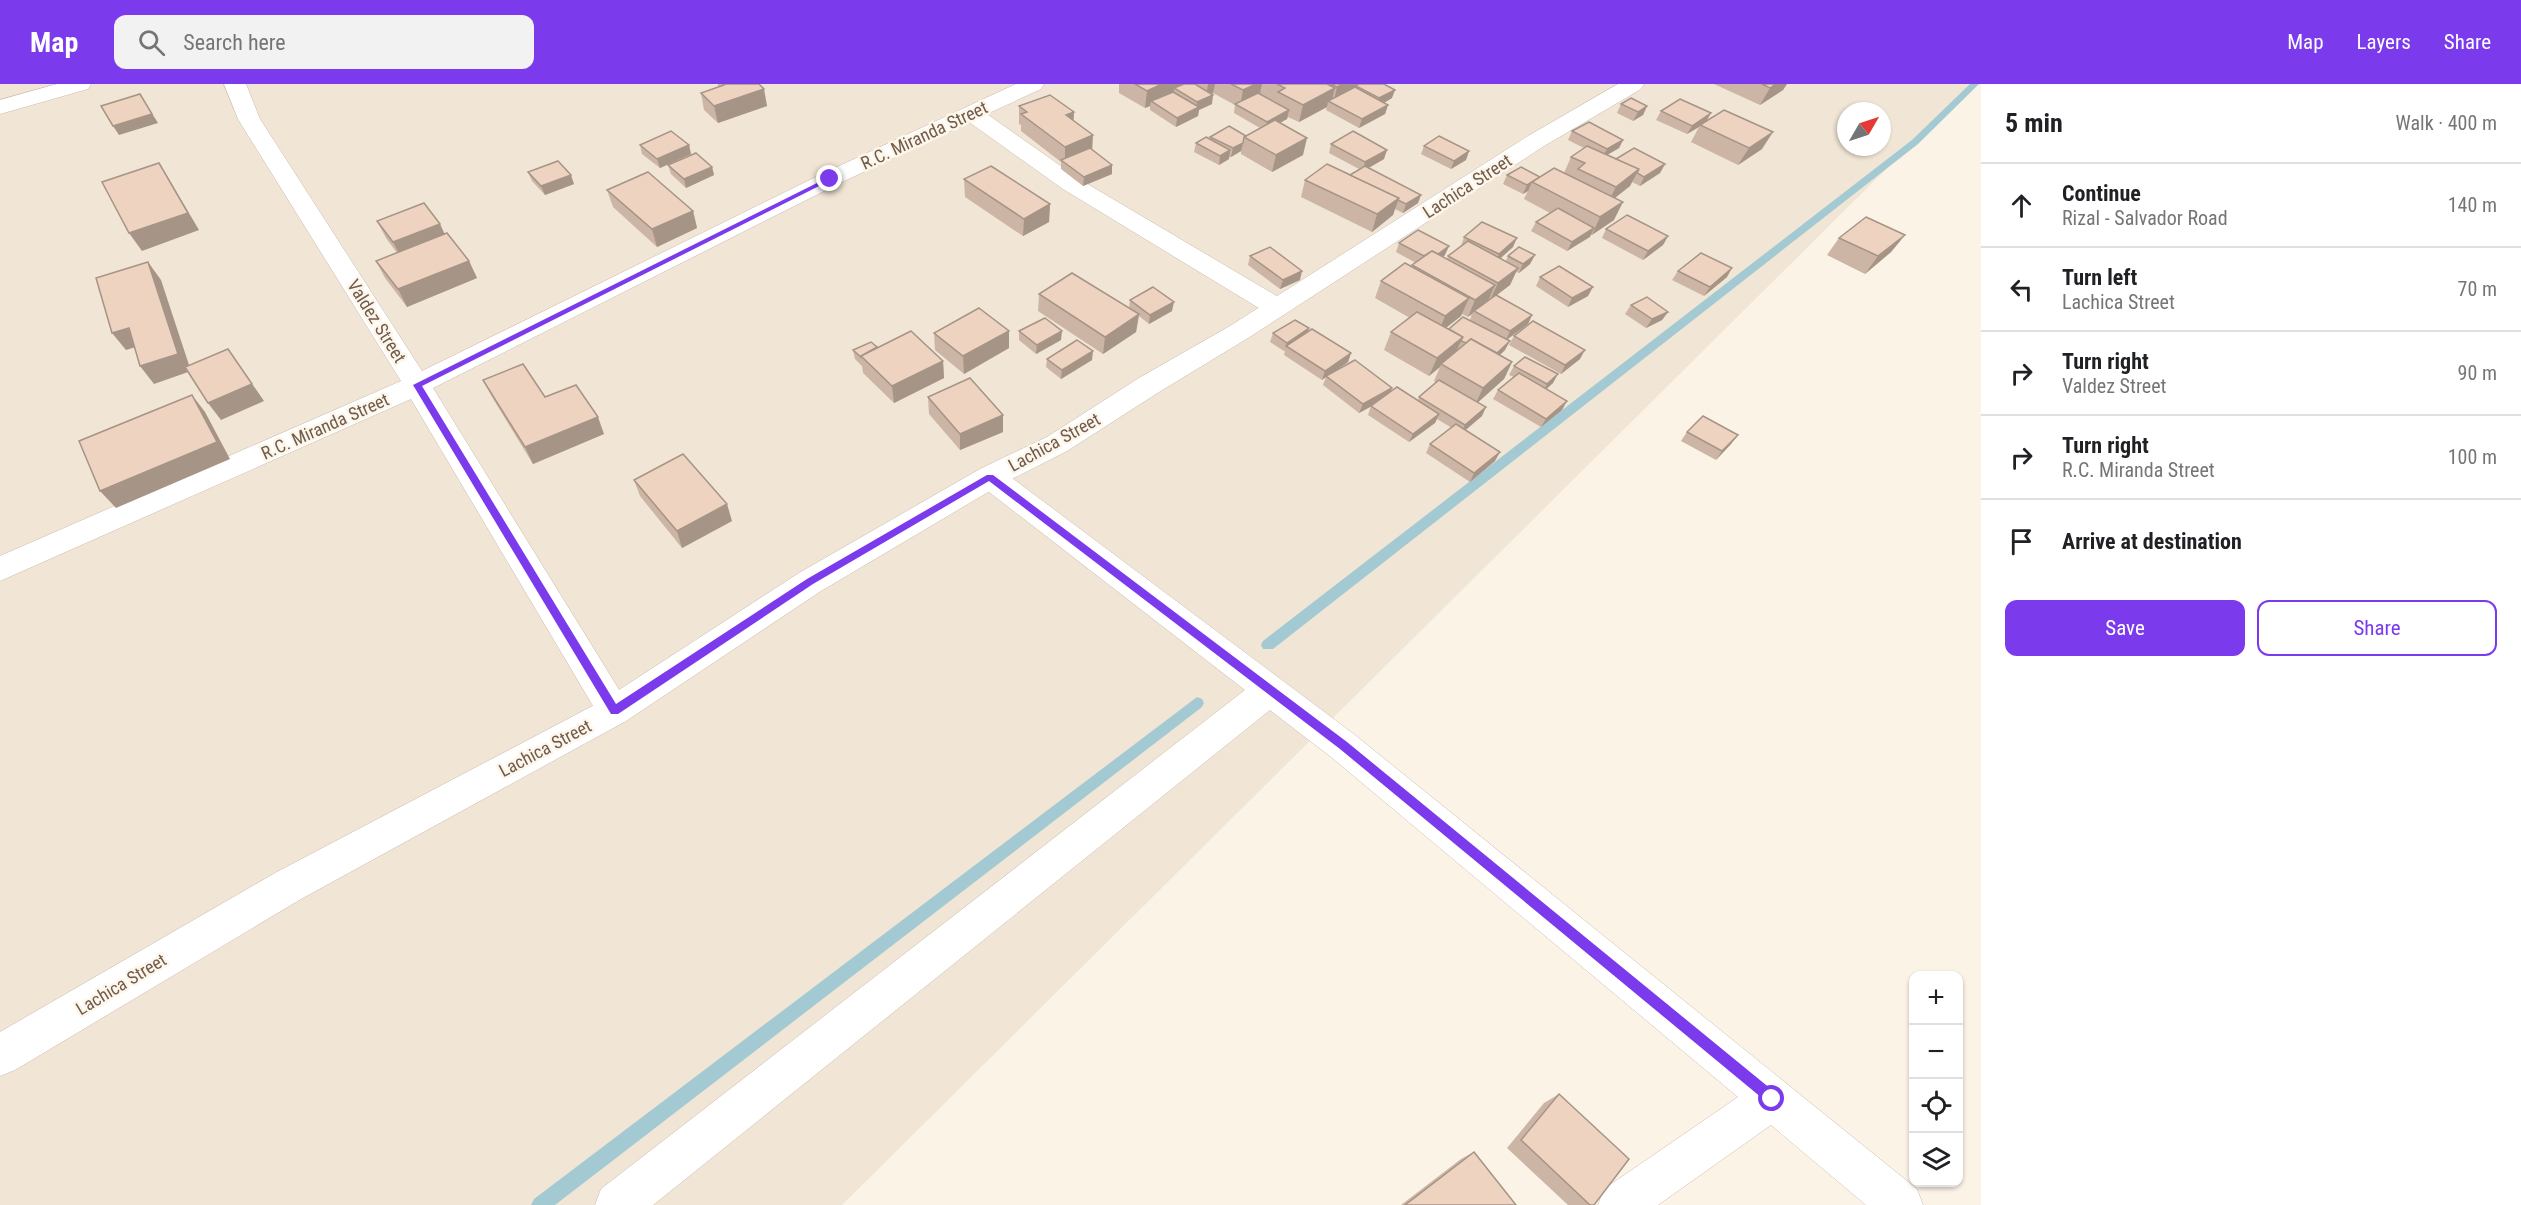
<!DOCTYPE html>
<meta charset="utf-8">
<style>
:root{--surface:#fff;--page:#f2f2f2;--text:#202124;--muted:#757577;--line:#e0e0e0;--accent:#7c3aed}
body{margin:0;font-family:"Roboto Condensed",sans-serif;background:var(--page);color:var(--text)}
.controls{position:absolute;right:18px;bottom:18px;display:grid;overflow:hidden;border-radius:12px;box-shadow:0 2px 4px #0004}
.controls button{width:54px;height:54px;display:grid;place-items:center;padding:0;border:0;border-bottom:2px solid var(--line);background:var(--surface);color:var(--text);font:30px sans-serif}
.compass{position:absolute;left:1837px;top:18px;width:54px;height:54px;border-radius:50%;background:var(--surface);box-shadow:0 2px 4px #0004;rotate:51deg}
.stop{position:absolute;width:18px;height:18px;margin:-14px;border:4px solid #7c3aed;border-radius:50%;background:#fff}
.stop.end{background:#7c3aed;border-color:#fff;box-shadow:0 2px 6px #0008}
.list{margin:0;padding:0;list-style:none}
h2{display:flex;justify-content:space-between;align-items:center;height:78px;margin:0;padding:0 24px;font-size:26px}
h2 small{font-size:20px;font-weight:400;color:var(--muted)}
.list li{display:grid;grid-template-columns:39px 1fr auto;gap:18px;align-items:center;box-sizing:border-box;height:84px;padding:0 24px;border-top:2px solid var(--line)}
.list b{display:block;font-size:22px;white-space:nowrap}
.list p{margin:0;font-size:20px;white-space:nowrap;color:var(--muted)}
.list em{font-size:20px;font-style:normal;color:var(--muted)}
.actions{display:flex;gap:12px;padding:18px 24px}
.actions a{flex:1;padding:14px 0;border:2px solid var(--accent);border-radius:12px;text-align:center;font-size:21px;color:var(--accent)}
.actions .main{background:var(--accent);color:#fff}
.icon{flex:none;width:33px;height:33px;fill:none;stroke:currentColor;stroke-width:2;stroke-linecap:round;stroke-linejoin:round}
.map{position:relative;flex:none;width:1981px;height:1121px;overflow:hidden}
header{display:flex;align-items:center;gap:36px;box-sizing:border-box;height:84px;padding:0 30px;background:var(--accent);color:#fff}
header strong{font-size:28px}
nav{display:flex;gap:33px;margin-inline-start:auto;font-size:21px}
.search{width:420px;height:54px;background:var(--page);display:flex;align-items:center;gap:15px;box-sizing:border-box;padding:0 21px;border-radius:12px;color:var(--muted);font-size:22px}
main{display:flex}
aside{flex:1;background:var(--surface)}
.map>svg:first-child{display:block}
.residential{fill:#f1e5d5;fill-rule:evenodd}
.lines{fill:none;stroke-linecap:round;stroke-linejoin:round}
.stream{fill:#a3cad3;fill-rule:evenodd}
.minor-casing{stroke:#cbbbad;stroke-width:1}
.tertiary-casing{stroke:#cbbbad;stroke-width:1}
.minor{fill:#fff;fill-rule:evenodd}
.tertiary{fill:#fff;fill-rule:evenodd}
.wall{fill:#ccb5a5;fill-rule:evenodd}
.shaded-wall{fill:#a69486}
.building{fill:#edd3c0;stroke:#a69486;stroke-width:1.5}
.route{fill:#7c3aed}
.labels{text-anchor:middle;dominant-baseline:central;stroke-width:5;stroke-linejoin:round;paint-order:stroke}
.street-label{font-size:18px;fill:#715b4d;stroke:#fdf7eb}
</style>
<header>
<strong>Map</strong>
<div class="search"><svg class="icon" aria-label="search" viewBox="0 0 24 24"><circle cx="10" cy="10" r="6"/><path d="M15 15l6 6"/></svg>Search here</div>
<nav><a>Map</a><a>Layers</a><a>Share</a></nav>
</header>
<main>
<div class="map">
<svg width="1981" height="1121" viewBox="0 0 1981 1121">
<rect width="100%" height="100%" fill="#faf3e6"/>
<path class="residential" d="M0,0H1972L842,1121H0ZM1846,27H1882V63H1846Z"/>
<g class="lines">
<g class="stream">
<polygon points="1970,0 1979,0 1918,60 1273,565 1263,565 1261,561 1263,557 1912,56"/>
<polygon points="1197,613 1202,615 1204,619 1202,623 555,1121 531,1121 534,1115"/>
</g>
<g class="minor-casing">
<g id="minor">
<polygon points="57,0 91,0 88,5 0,30 0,16"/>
<polygon points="224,0 246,0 260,35 422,287 822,90 1016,0 1044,0 1041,5 987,30 1079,95 1285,217 1289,223 1285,229 1276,231 1267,229 1063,105 969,38 838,100 433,304 626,617 631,627 626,637 614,642 602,637 411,315 0,497 0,472 401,297 238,35"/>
<polygon points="990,382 1000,385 1355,651 1917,1105 1923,1121 1866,1121 1771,1041 1658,1121 1598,1121 1604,1105 1738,1013 1331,673 1270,626 653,1121 595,1121 601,1105 1245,606 980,401 975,393 980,385"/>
</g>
</g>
<g class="tertiary-casing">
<polygon id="tertiary" points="1618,0 1644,0 1641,5 1544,62 1248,254 1159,308 1067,367 1000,401 821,507 626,637 301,815 15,986 0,992 0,948 275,789 602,617 799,489 980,385 1047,353 1139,294 1230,242 1528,52"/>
</g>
<use href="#minor" class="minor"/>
<use href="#tertiary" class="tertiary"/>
</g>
<g class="wall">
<polygon points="718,0 759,0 767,22 718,39 704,26 701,9 718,3"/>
<path d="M1119,0H1384L1392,14L1384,19L1388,21L1385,30L1359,44L1326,26L1327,23L1299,38L1288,33L1287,35L1280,39L1303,71L1272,88L1241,70V67L1231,73H1229V75L1219,81L1194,68L1196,59L1210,55V53L1246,52L1260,44L1234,29L1235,21L1213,9L1211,10L1212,20L1199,26L1198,32L1176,43L1150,26V22L1145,24L1119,9ZM1260,10L1276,18V19Z"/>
<polygon points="1714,0 1787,0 1783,6 1760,21"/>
<polygon points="1621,20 1647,22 1643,31 1633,37 1617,29"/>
<polygon points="1019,22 1074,28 1073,37 1092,66 1112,81 1112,90 1083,102 1061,85 1061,78 1021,47 1021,41 1019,40"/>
<polygon points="1661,27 1707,37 1762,65 1738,81 1691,58 1699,43 1687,50 1656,36"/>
<polygon points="1572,47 1623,56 1619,64 1607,71 1616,75 1665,80 1660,89 1640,102 1632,98 1630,102 1615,114 1614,136 1567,167 1531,147 1536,138 1550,129 1524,115 1528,107 1523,110 1503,100 1507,91 1540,93 1564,89 1571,73 1584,64 1568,56"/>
<polygon points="1331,60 1384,75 1369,84 1418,119 1403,129 1395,125 1393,131 1372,148 1301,113 1305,96 1350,91 1359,85 1329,69"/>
<polygon points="640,61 689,61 691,70 660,84 642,70"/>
<polygon points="1424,62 1469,67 1466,76 1451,85 1421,70"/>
<polygon points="668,81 712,83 714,91 686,104 671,90"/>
<polygon points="528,88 574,100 545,111 532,97"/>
<polygon points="964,95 1050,120 1049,138 1023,152 965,113"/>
<polygon points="607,106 693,127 697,144 657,163 613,123"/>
<polygon points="377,137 445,150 469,177 477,194 407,223 385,194 376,177 397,169 386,154"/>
<polygon points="1606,145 1668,152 1663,161 1643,176 1602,154"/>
<polygon points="1905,151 1891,168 1865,190 1827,171 1839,154"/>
<path d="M1464,153L1513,163L1501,174L1506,177L1508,172L1535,171L1530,180L1519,189L1516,188L1510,201L1497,211L1532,231L1528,240L1507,256L1505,266L1500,271L1512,278L1504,295L1478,318L1482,332L1465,346L1495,377L1470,398L1426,369L1430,360L1452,344L1437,335L1435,339L1409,358L1368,331L1371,322L1359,329L1323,301L1326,293L1322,296L1284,271L1285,267H1284L1270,258L1273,249L1308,248L1351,269L1348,278L1332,289L1390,308L1418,316L1419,313L1436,299L1434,297L1440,283L1429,292L1384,266L1391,248L1410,234L1375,214L1381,197L1411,183L1412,181L1416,179L1396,168L1399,159L1445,171L1443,173L1447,175L1448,172L1461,162ZM1462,230L1468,233L1472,230L1470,236L1480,242L1449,245L1446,244L1461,232Z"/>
<polygon points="1250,172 1300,196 1280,205 1248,181"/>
<polygon points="1678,187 1727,193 1704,212 1672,196"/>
<polygon points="1540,193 1588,212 1568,223 1536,202"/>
<polygon points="1039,210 1129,224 1130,216 1172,227 1149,240 1139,232 1136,248 1103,270 1038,227"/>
<polygon points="1631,221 1668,228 1662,236 1646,244 1625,230"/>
<polygon points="1009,247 1009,264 964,290 935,266 934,249"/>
<polygon points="1019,247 1061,256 1036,270 1019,256"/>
<polygon points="1514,252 1580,275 1561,290 1509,261"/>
<polygon points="877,263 943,277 944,294 894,319 863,289 862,282 855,275 853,266"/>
<polygon points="1047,275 1092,276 1061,295 1046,283"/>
<polygon points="1514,282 1553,299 1546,305 1562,326 1541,343 1493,315 1498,306 1514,293 1509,291"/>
<polygon points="483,296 545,313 604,350 533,380 492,313"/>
<polygon points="928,313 1003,331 1003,348 960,366 929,330"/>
<polygon points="1687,348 1738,351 1731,360 1716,376 1681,357"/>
<polygon points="634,396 732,437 682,464 640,412"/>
<polygon points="1559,1010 1594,1121 1568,1121 1507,1064 1544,1019"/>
<polygon points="1474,1068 1516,1121 1401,1121 1461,1075"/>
</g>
<g class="shaded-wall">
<polygon points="1162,0 1184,0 1174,4 1174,10 1151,17 1150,22 1145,24 1147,7"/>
<polygon points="1208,0 1215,0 1213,9 1206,13"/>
<polygon points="1256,0 1262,0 1259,14 1240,23 1243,6"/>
<polygon points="1343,0 1368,0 1356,2 1354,8 1333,20 1337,3"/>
<polygon points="1776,0 1787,0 1783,6 1760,21 1770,4"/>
<polygon points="1335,4 1331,19 1328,17 1327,23 1299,38 1303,21"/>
<polygon points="764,5 767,22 718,39 714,22"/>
<polygon points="1395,6 1392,14 1377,23 1379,14"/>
<polygon points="140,10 158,39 119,51 113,42"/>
<polygon points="1213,11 1212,20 1199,26 1198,32 1176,43 1177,34 1196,25 1197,18"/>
<polygon points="1388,21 1385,30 1359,44 1362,35"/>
<polygon points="1647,22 1643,31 1633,37 1638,28"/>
<polygon points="1289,26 1287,35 1265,47 1267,38"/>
<polygon points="1074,28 1073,46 1066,31"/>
<polygon points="1711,29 1706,38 1700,41 1699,43 1687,50 1692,42"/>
<polygon points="1773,48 1762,65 1738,81 1749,64"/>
<polygon points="1093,51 1092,69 1065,78 1065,63"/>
<polygon points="1307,54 1303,71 1272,88 1276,71"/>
<polygon points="1623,56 1619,64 1602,74 1607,65"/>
<polygon points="1243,59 1241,67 1231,73 1233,64"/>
<polygon points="689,61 691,70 660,84 657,75"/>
<polygon points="1230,66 1229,75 1219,81 1220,72"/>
<polygon points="1387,66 1384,75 1363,87 1365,78"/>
<polygon points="1469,67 1466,76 1451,85 1454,77"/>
<polygon points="159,79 170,97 199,146 142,167 129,149"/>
<polygon points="1665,80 1660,89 1640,102 1644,93"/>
<polygon points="1112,81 1112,90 1083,102 1084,93"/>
<polygon points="712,83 714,91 686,104 684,95"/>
<polygon points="1639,85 1630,102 1607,120 1616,103"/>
<polygon points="571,91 574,100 545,111 541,102"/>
<polygon points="1532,98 1528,107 1523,110 1527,101"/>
<polygon points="1421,111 1418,119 1403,129 1406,120"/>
<polygon points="1399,114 1393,131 1372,148 1377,130"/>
<polygon points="1623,118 1614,136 1592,151 1600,133"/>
<polygon points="1050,120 1049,138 1023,152 1024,135"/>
<polygon points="693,127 697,144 657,163 652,145"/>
<polygon points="440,140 448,157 402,175 393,158"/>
<polygon points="1594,144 1590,153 1567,167 1572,158"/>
<polygon points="1905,151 1891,168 1865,190 1878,172"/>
<polygon points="1668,152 1663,161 1643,176 1648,167"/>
<polygon points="1517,154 1513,163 1495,179 1499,170"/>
<polygon points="1449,162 1445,171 1428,185 1431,176"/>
<polygon points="1535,171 1530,180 1519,189 1523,180"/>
<polygon points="469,177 477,194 407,223 398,205"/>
<polygon points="148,178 161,196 191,287 154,300 140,282"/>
<polygon points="1518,184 1510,201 1490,216 1498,199"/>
<polygon points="1732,184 1727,193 1704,212 1710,203"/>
<polygon points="1302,187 1300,196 1280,205 1283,196"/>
<polygon points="1495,201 1487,219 1474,227 1472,230 1468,233 1475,216"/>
<polygon points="1593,203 1588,212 1568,223 1572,214"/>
<polygon points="1469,214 1461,232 1438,250 1445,232"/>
<polygon points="1174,218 1172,227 1149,240 1150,231"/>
<polygon points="1668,228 1662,236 1646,244 1652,235"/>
<polygon points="1139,230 1136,248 1103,270 1105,253"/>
<polygon points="1532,231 1528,240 1506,256 1510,247"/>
<polygon points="129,244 142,261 126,266 112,249"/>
<polygon points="1309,244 1306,253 1286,262 1284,267 1287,259"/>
<polygon points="1009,247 1009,264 964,290 963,272"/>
<polygon points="1062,247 1061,256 1036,270 1037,261"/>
<polygon points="1463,253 1455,270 1441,280 1440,283 1429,292 1437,274"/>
<polygon points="1510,257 1505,266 1488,282 1492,273"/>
<polygon points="228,265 264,317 221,336 208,319"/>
<polygon points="1585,266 1580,275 1561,290 1565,281"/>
<polygon points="1093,267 1092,276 1061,295 1062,286"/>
<polygon points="1351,269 1348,278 1322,296 1325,287"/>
<polygon points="943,277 944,294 894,319 892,302"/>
<polygon points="1512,278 1504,295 1475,321 1483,304"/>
<polygon points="1558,290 1553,299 1542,309 1547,300"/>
<polygon points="1392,304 1389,313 1359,329 1363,320"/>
<polygon points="192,311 205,328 230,375 116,424 100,407"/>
<polygon points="1567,317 1562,326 1541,343 1546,335"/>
<polygon points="1486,323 1482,332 1461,350 1465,341"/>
<polygon points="1439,330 1435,339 1409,358 1413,350"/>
<polygon points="1003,331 1003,348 960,366 960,350"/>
<polygon points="598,333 604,350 533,380 525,363"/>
<polygon points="1738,351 1731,360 1716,376 1722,367"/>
<polygon points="1500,368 1495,377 1470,398 1474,389"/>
<polygon points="727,420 732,437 682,464 677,447"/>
</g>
<g class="building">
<polygon points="723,0 759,0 764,5 714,22 701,9 724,1"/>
<polygon points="1135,0 1162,0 1147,7"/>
<polygon points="1184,0 1195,0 1213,11 1197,18 1174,4"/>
<polygon points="1231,0 1256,0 1243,6"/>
<polygon points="1277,0 1327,0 1335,4 1303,21 1278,8 1285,4"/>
<polygon points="1330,0 1343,0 1337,3"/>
<polygon points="1359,0 1384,0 1395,6 1379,14 1356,2"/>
<polygon points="1762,0 1776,0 1770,4"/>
<polygon points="1355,3 1388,21 1362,35 1328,17"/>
<polygon points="1173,8 1199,23 1177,34 1151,17"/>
<polygon points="1258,9 1289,26 1267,38 1235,20"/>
<polygon points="140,10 152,30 113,42 101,22"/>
<polygon points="1050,11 1074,28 1066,31 1093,51 1065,63 1021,30 1027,28 1019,22"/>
<polygon points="1631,14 1647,22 1638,28 1621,20"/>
<polygon points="1680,15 1711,29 1692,42 1661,27"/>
<polygon points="1724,26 1773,48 1749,64 1700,41"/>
<polygon points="1275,36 1307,54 1276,71 1244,53"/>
<polygon points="1589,38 1623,56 1607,65 1572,47"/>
<polygon points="1229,42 1246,52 1244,53 1243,59 1233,64 1210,53"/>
<polygon points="671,47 689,61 657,75 640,61"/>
<polygon points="1353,47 1387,66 1365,78 1331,60"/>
<polygon points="1439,52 1469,67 1454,77 1424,62"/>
<polygon points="1206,53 1230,66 1220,72 1196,59"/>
<polygon points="1587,62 1639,85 1616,103 1578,85 1585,79 1571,73"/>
<polygon points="1090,64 1112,81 1084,93 1061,76"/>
<polygon points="1634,64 1665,80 1644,93 1637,89 1639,85 1616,75"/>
<polygon points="696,69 712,83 684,95 668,81"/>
<polygon points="558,77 571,91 541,102 528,88"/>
<polygon points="159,79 188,129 129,149 102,98"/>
<polygon points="1327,80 1399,114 1377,130 1305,96"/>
<polygon points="991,82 1050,120 1024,135 964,95"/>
<polygon points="1365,82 1421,111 1406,120 1398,116 1399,114 1350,91"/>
<polygon points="1521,83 1540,93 1527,101 1507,91"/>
<polygon points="1554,84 1623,118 1600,133 1532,98"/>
<polygon points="648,88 693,127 652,145 607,106"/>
<polygon points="424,119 440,140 393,158 377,137"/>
<polygon points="1558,124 1594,144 1572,158 1536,138"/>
<polygon points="1627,131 1668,152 1648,167 1606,145"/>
<polygon points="1866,133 1905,151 1878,172 1839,154"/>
<polygon points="1482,138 1517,154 1499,170 1464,153"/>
<polygon points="1418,146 1449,162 1438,170 1432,167 1424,172 1399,159"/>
<polygon points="447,149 469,177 398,205 376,177"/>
<polygon points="1468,157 1518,184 1498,199 1448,172"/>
<polygon points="1270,163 1302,187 1283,196 1250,172"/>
<polygon points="1519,163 1535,171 1523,180 1508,172"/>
<polygon points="1432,167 1495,201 1475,216 1412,181"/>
<polygon points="1701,169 1732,184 1710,203 1678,187"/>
<polygon points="148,178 178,270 140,282 129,244 112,249 96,194"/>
<polygon points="1405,179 1469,214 1445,232 1381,197"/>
<polygon points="1559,182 1593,203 1572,214 1540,193"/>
<polygon points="1072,189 1139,230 1105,253 1039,210"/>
<polygon points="1153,203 1174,218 1150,231 1130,216"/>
<polygon points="1496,211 1532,231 1510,247 1474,227"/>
<polygon points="1647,213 1668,228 1652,235 1631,221"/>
<polygon points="979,224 1009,247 963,272 934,249"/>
<polygon points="1417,228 1463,253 1437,274 1391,248"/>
<polygon points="1463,233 1510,257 1497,269 1471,255 1466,259 1461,257 1463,253 1449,245"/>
<polygon points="1045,234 1062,247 1037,261 1019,247"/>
<polygon points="1295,236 1309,244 1287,259 1273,249"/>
<polygon points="1533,237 1585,266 1565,281 1514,252"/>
<polygon points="1312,245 1351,269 1325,287 1286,262"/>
<polygon points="911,247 943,277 892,302 861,272"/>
<polygon points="1471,255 1512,278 1483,304 1441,280"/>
<polygon points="1077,256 1093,267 1062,286 1047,275"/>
<polygon points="871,258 877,263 861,272 861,273 853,266"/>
<polygon points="228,265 252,300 208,319 185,283"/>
<polygon points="1525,273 1558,290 1547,300 1514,282"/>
<polygon points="1355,276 1392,304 1363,320 1326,292"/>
<polygon points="523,280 545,313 576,301 598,333 525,363 483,296"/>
<polygon points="1519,289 1567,317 1546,335 1498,306"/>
<polygon points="970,294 1003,331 960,350 928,313"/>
<polygon points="1439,296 1486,323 1465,341 1419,313"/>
<polygon points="1397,303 1439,330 1413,350 1371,322"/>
<polygon points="192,311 217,358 100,407 79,357"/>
<polygon points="1703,332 1738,351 1722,367 1687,348"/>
<polygon points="1456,340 1500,368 1474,389 1430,360"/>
<polygon points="683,370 727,420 677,447 634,396"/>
<polygon points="1559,1010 1629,1075 1594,1121 1590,1121 1521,1056"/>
<polygon points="1474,1068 1516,1121 1405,1121"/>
</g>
<polygon class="route" points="827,94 833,95 422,302 616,620 807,495 987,391 993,391 1347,658 1777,1010 1778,1015 1777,1019 1772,1021 1768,1019 1340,665 989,397 813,500 618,630 611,630 413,301"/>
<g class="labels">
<g class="street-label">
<text transform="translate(924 51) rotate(-25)">R.C. Miranda Street</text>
<text transform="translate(1467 102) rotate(-33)">Lachica Street</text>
<text transform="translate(377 237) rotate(58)">Valdez Street</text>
<text transform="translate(325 342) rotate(-24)">R.C. Miranda Street</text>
<text transform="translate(1054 358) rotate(-29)">Lachica Street</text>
<text transform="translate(545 664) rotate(-28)">Lachica Street</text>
<text transform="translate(121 900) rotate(-31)">Lachica Street</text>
</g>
</g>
</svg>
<div class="controls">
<button>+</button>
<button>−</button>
<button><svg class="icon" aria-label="locate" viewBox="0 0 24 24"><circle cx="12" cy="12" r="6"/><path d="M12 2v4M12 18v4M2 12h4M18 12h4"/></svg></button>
<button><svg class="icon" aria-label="layers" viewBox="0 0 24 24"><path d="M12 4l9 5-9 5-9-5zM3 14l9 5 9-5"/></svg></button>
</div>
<svg class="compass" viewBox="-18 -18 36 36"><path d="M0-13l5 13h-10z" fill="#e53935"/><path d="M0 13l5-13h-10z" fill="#757577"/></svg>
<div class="stop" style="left:1772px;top:1015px"></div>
<div class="stop end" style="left:830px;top:95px"></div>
</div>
<aside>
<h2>5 min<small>Walk · 400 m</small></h2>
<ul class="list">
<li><svg class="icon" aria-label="ahead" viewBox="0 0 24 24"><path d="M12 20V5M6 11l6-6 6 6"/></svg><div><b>Continue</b><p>Rizal - Salvador Road</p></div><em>140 m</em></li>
<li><svg class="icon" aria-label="left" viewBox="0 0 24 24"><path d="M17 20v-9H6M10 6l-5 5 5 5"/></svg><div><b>Turn left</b><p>Lachica Street</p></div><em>70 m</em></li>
<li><svg class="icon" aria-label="right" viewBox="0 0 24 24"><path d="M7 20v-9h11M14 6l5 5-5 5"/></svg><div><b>Turn right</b><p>Valdez Street</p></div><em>90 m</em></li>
<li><svg class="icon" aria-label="right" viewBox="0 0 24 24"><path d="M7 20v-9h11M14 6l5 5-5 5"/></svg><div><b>Turn right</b><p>R.C. Miranda Street</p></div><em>100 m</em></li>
<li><svg class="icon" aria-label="arrive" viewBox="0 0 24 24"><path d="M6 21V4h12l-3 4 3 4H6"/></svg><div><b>Arrive at destination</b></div></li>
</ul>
<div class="actions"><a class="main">Save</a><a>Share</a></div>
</aside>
</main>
